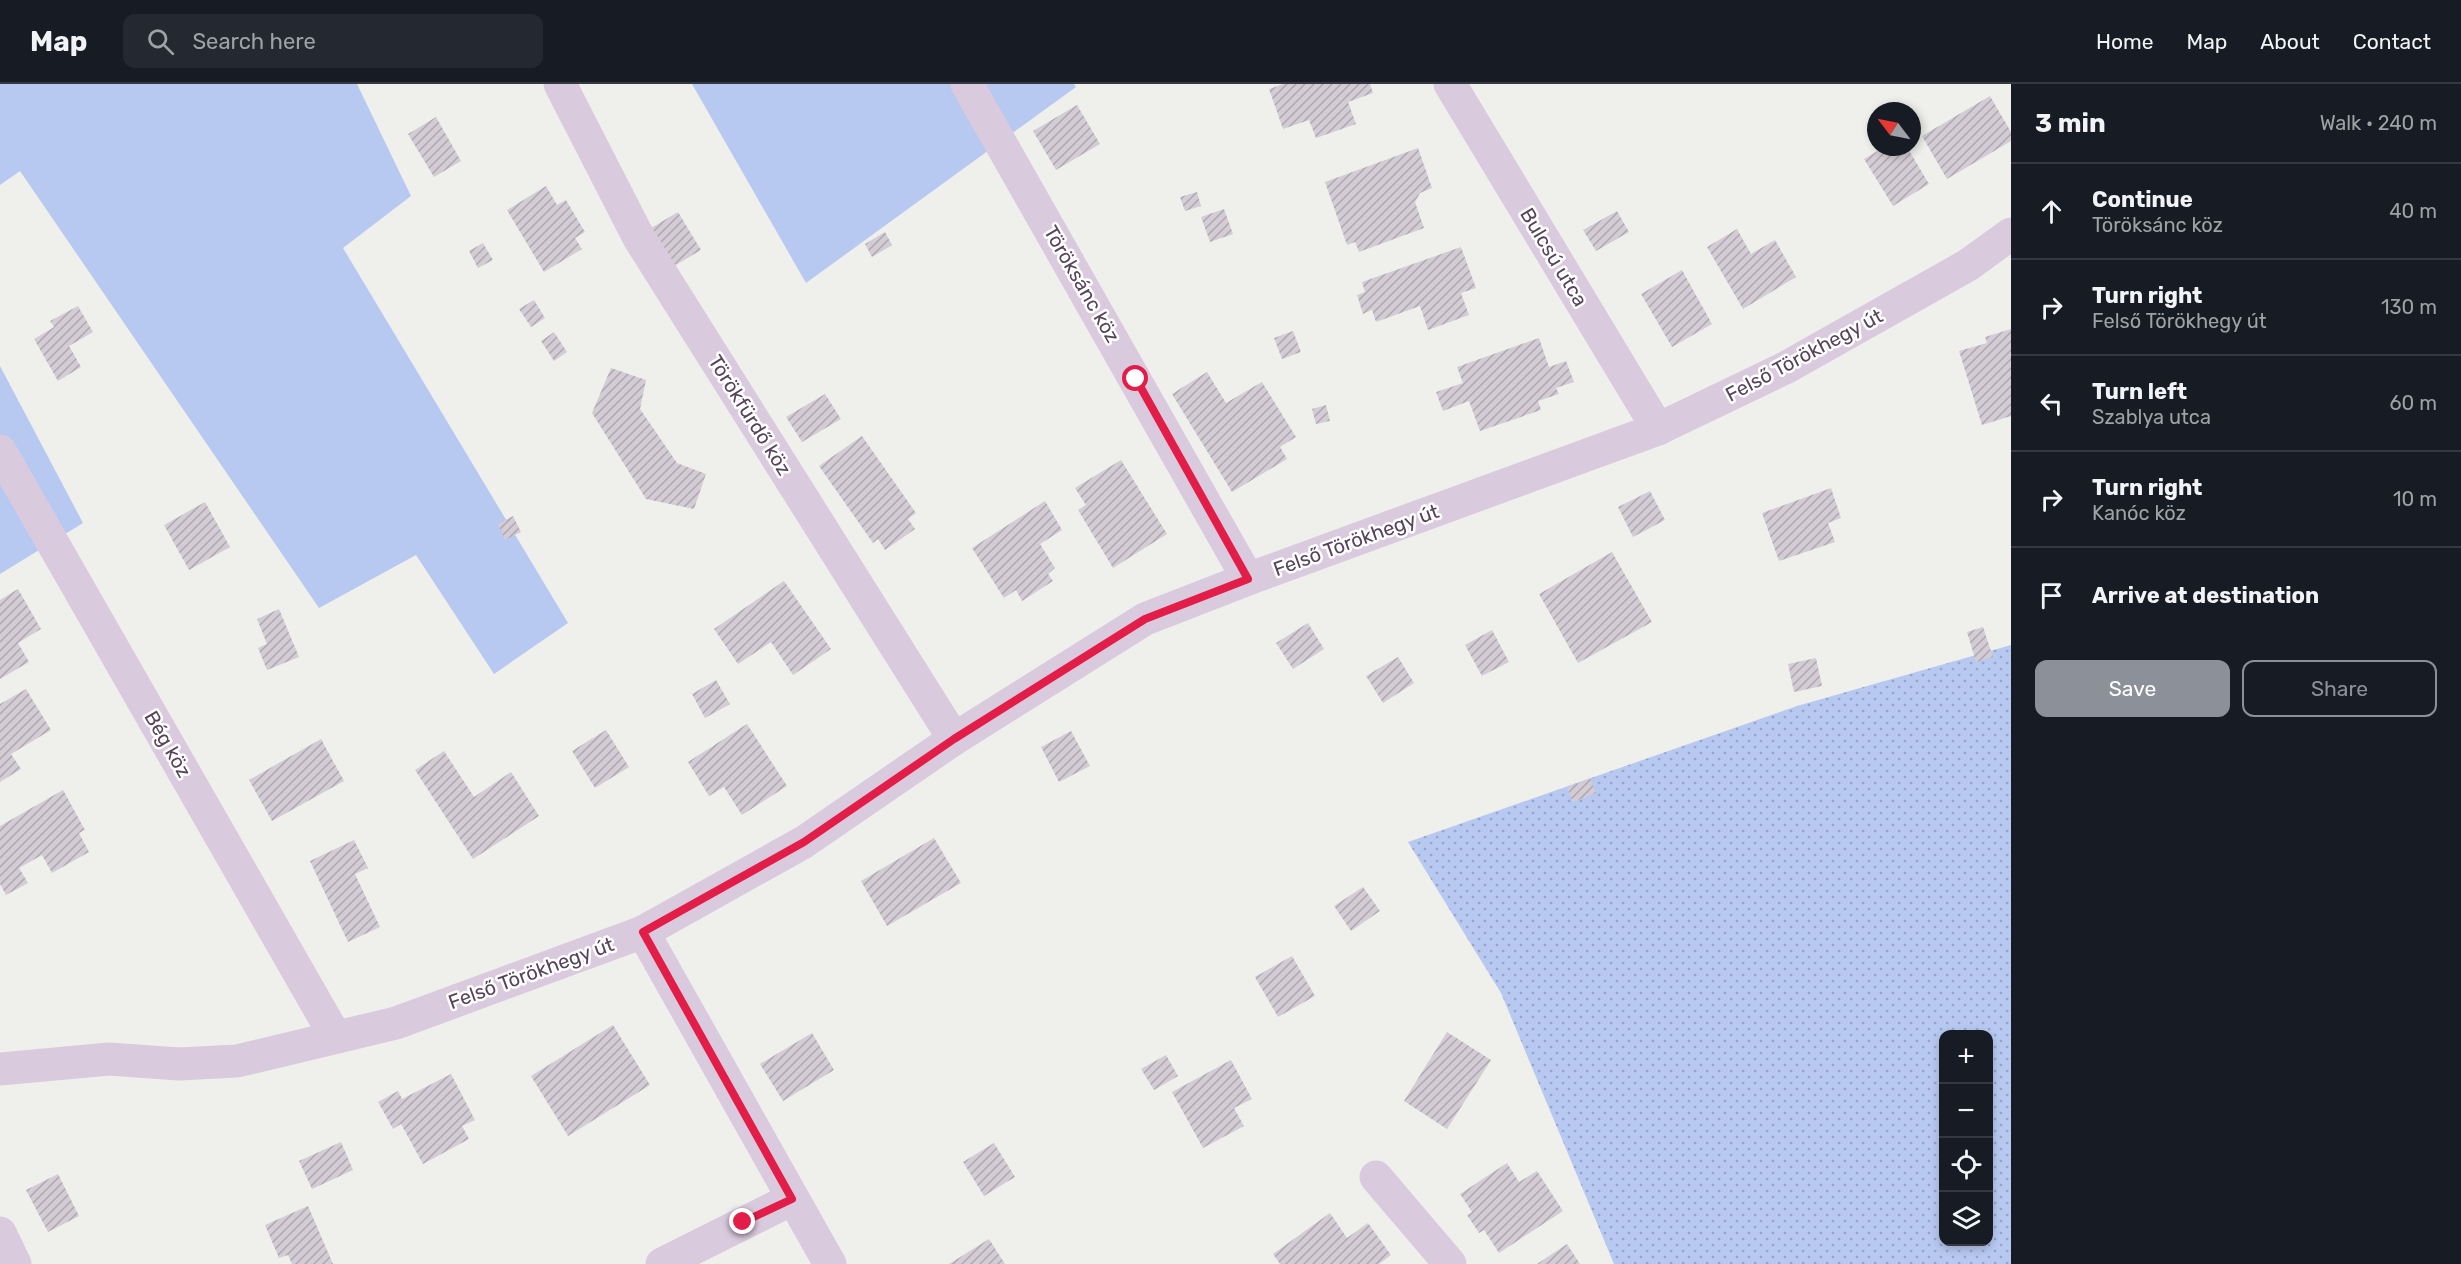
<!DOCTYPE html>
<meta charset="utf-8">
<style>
:root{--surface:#171b24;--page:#242831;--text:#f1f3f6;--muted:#9ea1a6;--line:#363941;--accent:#8c9099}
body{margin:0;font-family:Rubik,sans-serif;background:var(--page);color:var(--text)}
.controls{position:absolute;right:18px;bottom:18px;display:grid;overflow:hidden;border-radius:12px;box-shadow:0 3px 9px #0003}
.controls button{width:54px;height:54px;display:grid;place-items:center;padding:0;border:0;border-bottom:2px solid var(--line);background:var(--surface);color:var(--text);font:30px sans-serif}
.compass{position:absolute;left:1867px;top:18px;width:54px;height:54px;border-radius:50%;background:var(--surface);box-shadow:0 3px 9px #0003;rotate:302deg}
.stop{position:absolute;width:18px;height:18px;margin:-14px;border:4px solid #e11d48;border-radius:50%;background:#fff}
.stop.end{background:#e11d48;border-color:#fff;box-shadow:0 2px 6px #0008}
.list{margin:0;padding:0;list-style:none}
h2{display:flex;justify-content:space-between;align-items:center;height:78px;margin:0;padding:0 24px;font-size:26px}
h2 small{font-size:20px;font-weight:400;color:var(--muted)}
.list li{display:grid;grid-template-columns:39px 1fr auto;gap:18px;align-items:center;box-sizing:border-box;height:96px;padding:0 24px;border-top:2px solid var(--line)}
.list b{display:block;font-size:22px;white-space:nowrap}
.list p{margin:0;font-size:20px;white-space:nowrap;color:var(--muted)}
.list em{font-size:20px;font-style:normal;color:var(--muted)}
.actions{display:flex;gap:12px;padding:18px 24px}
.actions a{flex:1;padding:14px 0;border:2px solid var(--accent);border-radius:12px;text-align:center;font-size:21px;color:var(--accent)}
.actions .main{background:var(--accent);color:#fff}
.icon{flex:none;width:33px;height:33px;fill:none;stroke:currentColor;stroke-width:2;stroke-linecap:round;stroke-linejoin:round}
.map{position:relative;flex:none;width:2011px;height:1180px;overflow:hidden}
header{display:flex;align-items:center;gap:36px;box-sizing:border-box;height:84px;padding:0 30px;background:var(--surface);border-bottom:2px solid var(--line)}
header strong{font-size:28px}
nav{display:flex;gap:33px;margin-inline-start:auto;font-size:21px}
.search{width:420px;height:54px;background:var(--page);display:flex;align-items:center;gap:15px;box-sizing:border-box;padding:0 21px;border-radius:12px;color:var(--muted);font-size:22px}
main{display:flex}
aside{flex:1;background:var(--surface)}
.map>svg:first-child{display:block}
.grass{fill:#b7c9f1}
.garden{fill:url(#garden-dots);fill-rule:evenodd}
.building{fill:url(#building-hatch)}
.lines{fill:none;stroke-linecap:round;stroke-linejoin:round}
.street{stroke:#dacade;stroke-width:33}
.route{stroke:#e11d48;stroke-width:8}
.labels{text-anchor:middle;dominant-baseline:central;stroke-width:5;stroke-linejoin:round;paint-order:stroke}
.street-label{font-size:20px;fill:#56445b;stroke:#fff}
</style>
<header>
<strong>Map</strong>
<div class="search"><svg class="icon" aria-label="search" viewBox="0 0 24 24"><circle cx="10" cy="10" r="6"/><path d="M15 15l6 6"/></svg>Search here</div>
<nav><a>Home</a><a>Map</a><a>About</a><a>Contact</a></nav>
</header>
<main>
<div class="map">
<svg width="2011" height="1180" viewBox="0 0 2011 1180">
<defs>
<pattern id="garden-dots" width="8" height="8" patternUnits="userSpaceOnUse" patternTransform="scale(1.5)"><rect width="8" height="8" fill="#b7c9f1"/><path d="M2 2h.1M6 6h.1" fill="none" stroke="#98a5c6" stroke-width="1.8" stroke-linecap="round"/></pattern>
<pattern id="building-hatch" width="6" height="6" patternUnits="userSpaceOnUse" patternTransform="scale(1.5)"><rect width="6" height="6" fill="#d4ccd4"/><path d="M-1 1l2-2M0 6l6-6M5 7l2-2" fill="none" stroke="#afa7af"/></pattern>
</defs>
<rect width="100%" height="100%" fill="#eff0ec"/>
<g class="grass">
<polygon points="0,0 357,0 411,112 343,164 568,539 494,590 416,471 319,524 20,87 0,101"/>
<polygon points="692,0 1074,0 1076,3 806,199"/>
<polygon points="0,282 83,439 0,490"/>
</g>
<path class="garden" d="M2011,561V1180H1614L1501,909L1408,758L1797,622ZM1944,950H1988V1158H1944Z"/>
<g class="building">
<polygon points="1283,0 1370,0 1373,9 1348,18 1356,40 1316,54 1309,36 1283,45 1269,5"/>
<polygon points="1990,12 2011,48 2011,57 1947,95 1922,52"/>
<polygon points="1077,21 1100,60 1056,86 1033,47"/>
<polygon points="436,33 461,77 434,93 408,50"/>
<polygon points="1884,63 1907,63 1929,100 1893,122 1864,75"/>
<polygon points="1418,64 1432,104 1420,109 1415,118 1424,144 1359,168 1355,158 1347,161 1325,98"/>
<polygon points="546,102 557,121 566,116 585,148 575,154 582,165 544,188 507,126"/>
<polygon points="1197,108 1201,122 1185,127 1180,113"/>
<polygon points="1224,125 1233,150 1210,158 1201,133"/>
<polygon points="1617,127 1629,148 1596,167 1583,146"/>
<polygon points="678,128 701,166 674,182 651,144"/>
<polygon points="1737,145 1751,170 1775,156 1796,193 1743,225 1707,163"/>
<polygon points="885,148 892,161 872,173 865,160"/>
<polygon points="483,159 493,176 478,184 469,167"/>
<polygon points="1461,163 1476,204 1461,209 1469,231 1428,246 1420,222 1376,238 1372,226 1363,230 1357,211 1365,208 1362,198"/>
<polygon points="1682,186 1712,240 1672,263 1641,210"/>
<polygon points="534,216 545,234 531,243 519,225"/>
<polygon points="78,222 93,248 69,262 81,283 58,297 34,255 54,243 50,237"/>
<polygon points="2011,245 2011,332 1982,341 1959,267 1987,259 1985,253"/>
<polygon points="1293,247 1301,268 1282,275 1274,254"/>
<polygon points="554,248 567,268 554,277 541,257"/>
<polygon points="1539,254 1549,283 1566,277 1574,298 1556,304 1559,310 1538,317 1541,326 1480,347 1469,317 1443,327 1436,308 1463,299 1457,283"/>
<polygon points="611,284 646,296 640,325 677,379 706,390 694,425 646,415 592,329"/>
<polygon points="1207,288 1226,319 1262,298 1296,353 1280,363 1287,375 1232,408 1172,310"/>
<polygon points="825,310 841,335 802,358 786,333"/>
<polygon points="1326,321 1330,337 1316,340 1312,325"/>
<polygon points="862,352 916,429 908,435 915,445 885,466 878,455 873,459 819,382"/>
<polygon points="1121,376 1167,450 1113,484 1078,426 1086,421 1075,404"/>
<polygon points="1831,404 1841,434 1828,439 1835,458 1779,477 1762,429"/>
<polygon points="1650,407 1665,436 1633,453 1618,423"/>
<polygon points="1045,417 1062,446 1040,460 1055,484 1048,490 1053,497 1022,517 1016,506 1004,514 972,464"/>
<polygon points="205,418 230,463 189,486 164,441"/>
<polygon points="513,432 521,448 505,456 498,440"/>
<polygon points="1612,468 1652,538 1578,579 1539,510"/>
<polygon points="784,497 831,565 793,591 771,558 738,580 714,545"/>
<polygon points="18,505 41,545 18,559 29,578 0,595 0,516"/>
<polygon points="279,525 299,573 267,586 258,564 267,560 257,535"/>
<polygon points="1308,539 1324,565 1293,585 1276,559"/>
<polygon points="1983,543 1993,573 1976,578 1967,548"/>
<polygon points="1492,546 1509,578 1482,592 1465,561"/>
<polygon points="1398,573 1414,599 1383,619 1366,592"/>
<polygon points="1816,574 1822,602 1794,608 1788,580"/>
<polygon points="716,596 730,620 705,634 692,610"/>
<polygon points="26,605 51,646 11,670 21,685 0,698 0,620"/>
<polygon points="747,640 787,702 742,731 724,703 709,712 688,678"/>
<polygon points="606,646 629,683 595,704 572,667"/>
<polygon points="1071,647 1090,682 1059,698 1041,663"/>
<polygon points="321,655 344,697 272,737 249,696"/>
<polygon points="444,667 474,713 511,688 539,732 473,775 415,686"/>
<polygon points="1590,694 1596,709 1573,718 1567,704"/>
<polygon points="63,706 85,746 79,749 89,768 52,789 42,771 19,784 28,799 6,811 0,800 0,742"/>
<polygon points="934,754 961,799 887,842 861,797"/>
<polygon points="354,756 368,784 355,790 380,843 348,858 310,777"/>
<polygon points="1363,803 1380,827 1351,847 1334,822"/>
<polygon points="1292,872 1315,912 1278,933 1255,893"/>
<polygon points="613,941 650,1001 568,1052 531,992"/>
<polygon points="1447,948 1491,976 1447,1045 1404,1017"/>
<polygon points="812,949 834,986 783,1017 760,980"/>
<polygon points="1166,971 1178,992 1154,1006 1141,985"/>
<polygon points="1231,976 1252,1015 1234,1024 1244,1042 1203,1064 1172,1008"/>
<polygon points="451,990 475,1036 462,1042 469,1055 423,1080 401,1040 393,1045 378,1018 398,1007 402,1015"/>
<polygon points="341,1058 353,1086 312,1105 299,1077"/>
<polygon points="994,1059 1015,1093 984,1112 963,1078"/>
<polygon points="1507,1079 1519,1098 1537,1087 1563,1127 1499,1169 1484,1146 1479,1149 1467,1131 1472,1128 1460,1110"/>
<polygon points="58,1090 79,1132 48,1148 26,1106"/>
<polygon points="308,1122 333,1180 292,1180 288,1171 279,1174 265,1141"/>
<polygon points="1330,1129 1347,1154 1368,1139 1391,1171 1379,1180 1280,1180 1273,1170"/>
<polygon points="989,1155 1005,1180 949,1180"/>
<polygon points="1567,1160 1580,1180 1537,1180"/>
</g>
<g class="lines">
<g class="street">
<polyline points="560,0 639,154 954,655"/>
<polyline points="967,0 1248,495"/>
<polyline points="1450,0 1658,345"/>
<polyline points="0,367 335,952"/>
<polyline points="643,848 830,1180"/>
<polyline points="0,985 109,975 179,980 237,977 396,939 643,848 804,758 954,655 1145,535 1248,495 1658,345 1785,284 1968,181 2011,150"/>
<polyline points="1376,1093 1450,1180"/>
<polyline points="0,1149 15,1180"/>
<polyline points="662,1180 792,1115"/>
</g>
</g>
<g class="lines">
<polyline class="route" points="743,1138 792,1115 643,848 804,758 954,655 1145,535 1248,495 1136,295"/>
</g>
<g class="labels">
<g class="street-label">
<text transform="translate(1554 173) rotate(59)">Bulcsú utca</text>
<text transform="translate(1082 200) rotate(60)">Töröksánc köz</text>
<text transform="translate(1804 271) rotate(-28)">Felső Törökhegy út</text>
<text transform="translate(750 331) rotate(58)">Törökfürdő köz</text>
<text transform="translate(1356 456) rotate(-20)">Felső Törökhegy út</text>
<text transform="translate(168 660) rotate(60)">Bég köz</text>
<text transform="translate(531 889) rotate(-20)">Felső Törökhegy út</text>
</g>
</g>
</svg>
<div class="controls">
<button>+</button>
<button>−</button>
<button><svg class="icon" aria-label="locate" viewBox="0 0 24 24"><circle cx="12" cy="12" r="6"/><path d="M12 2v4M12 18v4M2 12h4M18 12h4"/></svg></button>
<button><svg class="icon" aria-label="layers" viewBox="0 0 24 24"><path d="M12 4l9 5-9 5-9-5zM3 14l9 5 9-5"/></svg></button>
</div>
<svg class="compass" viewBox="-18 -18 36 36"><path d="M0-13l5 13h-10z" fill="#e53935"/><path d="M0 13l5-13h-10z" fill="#9ea1a6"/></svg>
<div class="stop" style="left:1136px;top:295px"></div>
<div class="stop end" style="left:743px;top:1138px"></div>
</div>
<aside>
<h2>3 min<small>Walk · 240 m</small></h2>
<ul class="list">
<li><svg class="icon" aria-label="ahead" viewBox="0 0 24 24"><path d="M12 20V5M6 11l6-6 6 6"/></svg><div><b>Continue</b><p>Töröksánc köz</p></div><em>40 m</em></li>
<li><svg class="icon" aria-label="right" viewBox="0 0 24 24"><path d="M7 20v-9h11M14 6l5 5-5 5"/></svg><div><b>Turn right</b><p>Felső Törökhegy út</p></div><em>130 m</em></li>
<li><svg class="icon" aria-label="left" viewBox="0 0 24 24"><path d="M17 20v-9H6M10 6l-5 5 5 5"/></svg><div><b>Turn left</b><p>Szablya utca</p></div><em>60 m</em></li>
<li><svg class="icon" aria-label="right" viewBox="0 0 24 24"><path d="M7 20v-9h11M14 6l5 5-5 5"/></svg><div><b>Turn right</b><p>Kanóc köz</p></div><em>10 m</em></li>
<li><svg class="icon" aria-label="arrive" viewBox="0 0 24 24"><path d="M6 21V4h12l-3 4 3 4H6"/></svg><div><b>Arrive at destination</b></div></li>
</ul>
<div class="actions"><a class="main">Save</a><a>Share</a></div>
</aside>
</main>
